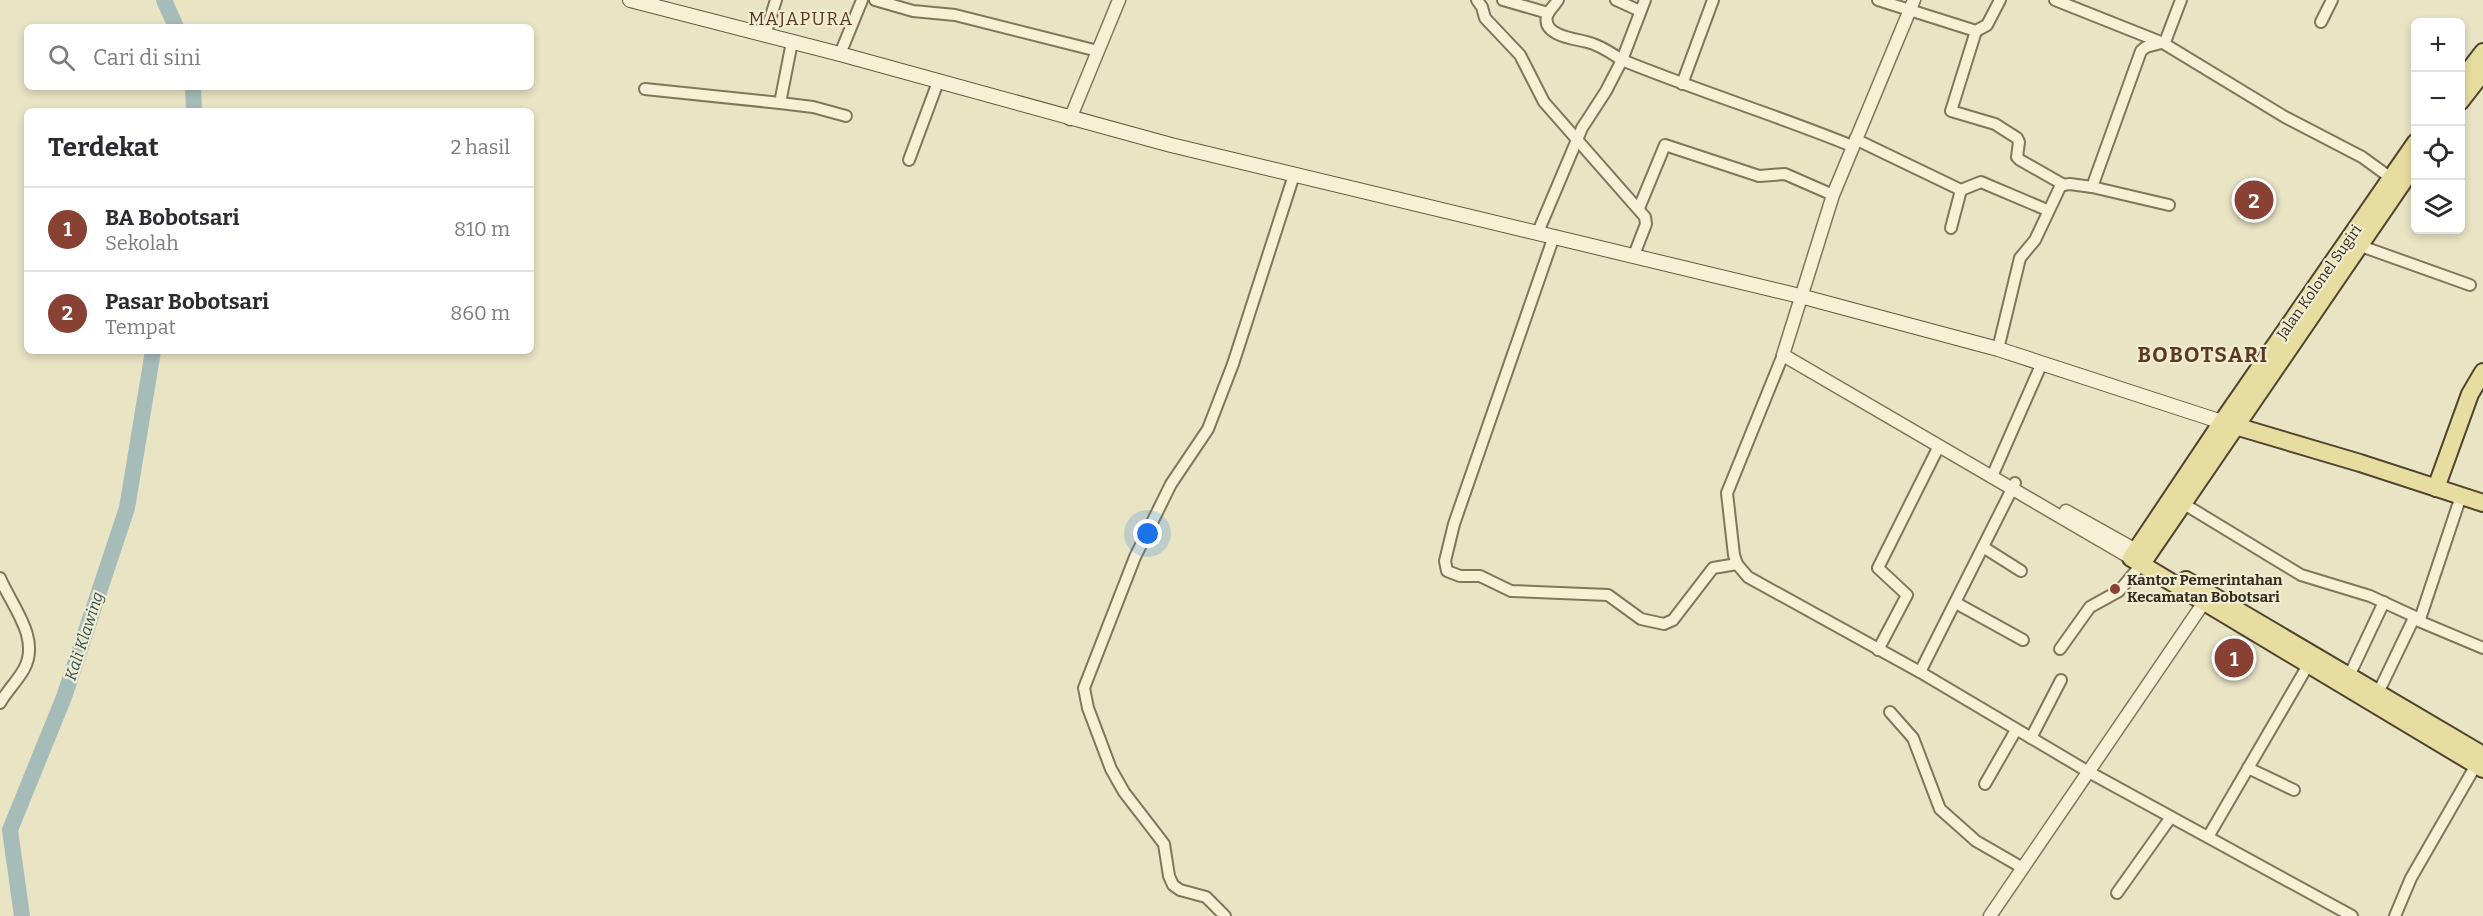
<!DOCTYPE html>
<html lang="id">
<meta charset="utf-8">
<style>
:root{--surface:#fff;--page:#f2f2f3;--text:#2b2b33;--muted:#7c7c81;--line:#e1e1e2;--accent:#894133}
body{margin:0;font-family:Bitter,serif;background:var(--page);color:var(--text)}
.controls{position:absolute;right:18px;top:18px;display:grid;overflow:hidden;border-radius:9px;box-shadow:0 3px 9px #0003}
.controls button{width:54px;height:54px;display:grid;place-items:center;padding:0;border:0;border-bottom:2px solid var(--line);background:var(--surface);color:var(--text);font:30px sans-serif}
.you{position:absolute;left:1148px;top:534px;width:21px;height:21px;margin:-15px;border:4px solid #fff;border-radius:50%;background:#1a73e8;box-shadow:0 0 0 9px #1a73e833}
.badge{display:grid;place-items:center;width:39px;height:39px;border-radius:50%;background:var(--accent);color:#fff;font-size:20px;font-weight:700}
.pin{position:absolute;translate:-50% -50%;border:3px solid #fff;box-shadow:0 2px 6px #0006}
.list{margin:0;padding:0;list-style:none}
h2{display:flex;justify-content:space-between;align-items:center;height:78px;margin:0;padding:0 24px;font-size:26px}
h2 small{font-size:20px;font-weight:400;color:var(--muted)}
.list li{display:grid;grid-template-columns:39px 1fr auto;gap:18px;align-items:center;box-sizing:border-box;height:84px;padding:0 24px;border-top:2px solid var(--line)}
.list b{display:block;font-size:22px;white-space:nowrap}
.list p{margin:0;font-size:20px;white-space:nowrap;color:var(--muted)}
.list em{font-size:20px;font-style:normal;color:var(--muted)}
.icon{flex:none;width:33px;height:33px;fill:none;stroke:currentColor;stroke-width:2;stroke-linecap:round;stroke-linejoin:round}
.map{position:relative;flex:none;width:2483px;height:916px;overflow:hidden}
.search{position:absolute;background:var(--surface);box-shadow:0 3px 9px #0003;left:24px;top:24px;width:510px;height:66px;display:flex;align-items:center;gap:15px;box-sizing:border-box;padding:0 21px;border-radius:9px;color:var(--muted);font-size:22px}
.panel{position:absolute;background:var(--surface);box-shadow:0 3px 9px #0003;left:24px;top:108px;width:510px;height:246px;border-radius:9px}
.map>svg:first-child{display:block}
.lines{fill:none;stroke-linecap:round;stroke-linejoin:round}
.river{stroke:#a5bcb9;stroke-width:16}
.minor-casing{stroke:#81765c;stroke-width:14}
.tertiary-casing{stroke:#81765c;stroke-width:15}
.secondary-casing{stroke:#635740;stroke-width:16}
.primary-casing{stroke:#4f4430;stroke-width:20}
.minor{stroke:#f5f0d6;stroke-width:10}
.tertiary{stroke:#f5f0d6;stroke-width:12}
.secondary{stroke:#f5f0d6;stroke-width:14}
.primary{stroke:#e8dda0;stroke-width:16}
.poi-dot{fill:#894133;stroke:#f1edd3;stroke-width:2}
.labels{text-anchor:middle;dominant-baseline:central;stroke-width:4.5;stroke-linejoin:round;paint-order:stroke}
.street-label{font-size:15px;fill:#332c1f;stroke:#f1edd3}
.poi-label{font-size:15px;font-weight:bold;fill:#332c1f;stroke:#f1edd3;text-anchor:start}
.water-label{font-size:16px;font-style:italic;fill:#304e51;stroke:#f1edd3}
.quarter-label{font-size:18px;letter-spacing:1.5px;fill:#5b3823;stroke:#f1edd3}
.district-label{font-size:21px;font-weight:bold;letter-spacing:1.5px;fill:#5b3823;stroke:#f1edd3}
</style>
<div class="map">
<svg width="2483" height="916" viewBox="0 0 2483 916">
<rect width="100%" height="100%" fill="#e9e4c4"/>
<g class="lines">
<g class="river">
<polyline points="164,0 176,27"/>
<polyline points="193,87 194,111"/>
<polyline points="22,916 10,830 64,697 127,508 153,351"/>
</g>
<g class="minor-casing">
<g id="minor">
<polyline points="875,0 913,11 955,15 1098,51"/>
<polyline points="1477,0 1482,7 1485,18 1520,55 1544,102 1645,217 1646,224 1634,255"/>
<polyline points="1503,0 1548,13"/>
<path d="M1558,0C1555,5 1549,10 1547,16C1542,36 1576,39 1587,42C1600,45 1611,53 1622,60L1645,0"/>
<polyline points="1616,0 1640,11"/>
<polyline points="1878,0 1976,31 1987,25 2000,0"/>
<polyline points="2055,0 2163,43 2285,117 2362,157 2395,181"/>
<polyline points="2321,22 2332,0"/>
<polyline points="1976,31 1951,111 1995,124 2017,138 2019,142 2017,157 2020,160 2064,185"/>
<polyline points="765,35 776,0"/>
<polyline points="840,54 862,0"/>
<polyline points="1682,84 1713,0"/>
<polyline points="645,89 780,103 792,42"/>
<polyline points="780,103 813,107 846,116"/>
<polyline points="1855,139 1961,190 1981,182 2047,210"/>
<polyline points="909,160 938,82"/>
<polyline points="2092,187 2169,205"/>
<polyline points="1639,208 1665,145 1759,176 1785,174 1833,195"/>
<polyline points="1951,228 1961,190"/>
<path d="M1538,232L1582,128L1606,91L1622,60C1698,91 1776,115 1852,146"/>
<polyline points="1554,236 1454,524 1445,561 1447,571 1460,576 1480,576 1511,591 1608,595 1641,619 1664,624 1673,620 1713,568 1737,564"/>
<polyline points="2358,245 2470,285"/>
<polyline points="1998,349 2020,258 2035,240 2061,185 2070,184 2092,187 2141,51 2146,47 2165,42 2181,0"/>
<polyline points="1783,355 1727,493 1734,555 1737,564 1748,577 1920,672 2087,771 2352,916"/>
<polyline points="1994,472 2042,363"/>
<polyline points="2184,504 2301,575 2370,596 2420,619"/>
<polyline points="1983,547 2021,571"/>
<path d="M0,578C11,605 41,638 24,669C18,680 7,691 0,703"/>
<polyline points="1956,603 2023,640"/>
<polyline points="2414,619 2483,648"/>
<polyline points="2060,649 2090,607 2119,591 2141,565"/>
<polyline points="1878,650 1907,595 1878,568 1938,448"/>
<polyline points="1920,672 2015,483"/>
<polyline points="2349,676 2384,602"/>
<polyline points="2378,693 2414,618 2420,619 2461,496"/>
<polyline points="1890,712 1913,738 1940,809 1976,841 2021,867"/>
<polyline points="2031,738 2061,680"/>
<polyline points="2248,768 2294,790"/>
<polyline points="1985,784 2016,730"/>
<polyline points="2208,837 2311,660"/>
<polyline points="2117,893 2171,817"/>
<polyline points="1225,916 1206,897 1180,890 1173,885 1169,876 1164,844 1124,792 1111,769 1088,708 1084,688 1135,557 1171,484 1208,429 1233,364 1294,175"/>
<polyline points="2395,916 2411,878 2476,765"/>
</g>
</g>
<g class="tertiary-casing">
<g id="tertiary">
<polyline points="1914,0 1833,195 1783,355 2131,558"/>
<polyline points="1070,119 1119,0"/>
<polyline points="2066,511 2136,550"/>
<polyline points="1990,916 2209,595"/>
</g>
</g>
<g class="secondary-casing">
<polyline id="secondary" points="630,0 840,54 1171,145 1800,296 1998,349 2222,422"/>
</g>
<g class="primary-casing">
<g id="primary">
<polyline points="2460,82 2483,52"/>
<polyline points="2460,102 2483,72"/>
<polyline points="2416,142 2222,422 2131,558 2483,769"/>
<polyline points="2225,423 2360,463 2483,503"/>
<polyline points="2436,488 2470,394 2483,372"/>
<polyline points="2141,565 2416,163"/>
<polyline points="2186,580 2483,755"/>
</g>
</g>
<use href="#minor" class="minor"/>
<use href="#tertiary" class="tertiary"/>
<use href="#secondary" class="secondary"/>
<use href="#primary" class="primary"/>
</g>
<circle class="poi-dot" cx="2115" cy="589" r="6"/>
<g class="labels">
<g class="street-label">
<text transform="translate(2319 282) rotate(-55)">Jalan Kolonel Sugiri</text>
</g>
<g class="poi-label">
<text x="2127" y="580">Kantor Pemerintahan<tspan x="2127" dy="17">Kecamatan Bobotsari</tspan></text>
</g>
<g class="water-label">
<text transform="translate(84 636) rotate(-72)">Kali Klawing</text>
</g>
<g class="quarter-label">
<text x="801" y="19">MAJAPURA</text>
</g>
<g class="district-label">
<text x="2203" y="355">BOBOTSARI</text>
</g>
</g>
</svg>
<div class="controls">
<button>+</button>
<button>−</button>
<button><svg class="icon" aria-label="locate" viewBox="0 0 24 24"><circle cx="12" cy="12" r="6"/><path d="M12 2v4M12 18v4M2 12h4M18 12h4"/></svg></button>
<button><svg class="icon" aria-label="layers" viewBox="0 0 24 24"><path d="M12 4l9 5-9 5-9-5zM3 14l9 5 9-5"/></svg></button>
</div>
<div class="you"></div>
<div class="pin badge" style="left:2234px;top:658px">1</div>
<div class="pin badge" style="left:2254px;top:200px">2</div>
<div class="search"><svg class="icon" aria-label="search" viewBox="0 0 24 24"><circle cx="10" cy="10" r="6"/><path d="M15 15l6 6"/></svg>Cari di sini</div>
<section class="panel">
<h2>Terdekat<small>2 hasil</small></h2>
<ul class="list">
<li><span class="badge">1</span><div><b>BA Bobotsari</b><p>Sekolah</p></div><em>810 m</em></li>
<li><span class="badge">2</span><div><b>Pasar Bobotsari</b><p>Tempat</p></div><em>860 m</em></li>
</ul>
</section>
</div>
